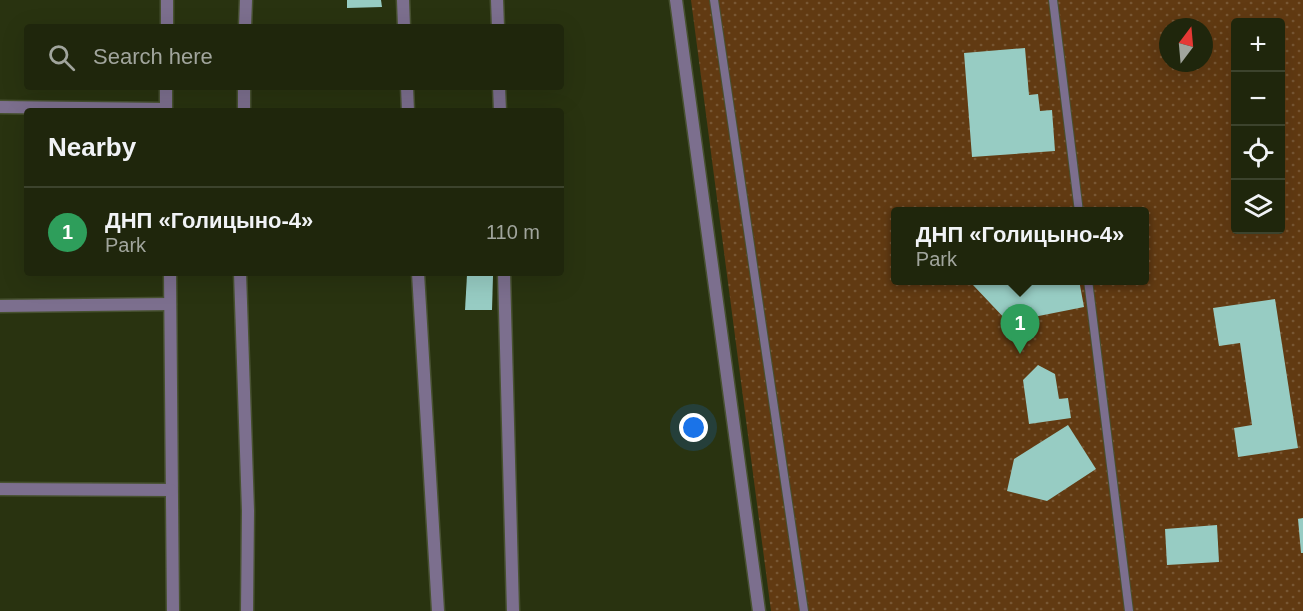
<!DOCTYPE html>
<meta charset="utf-8">
<style>
:root{--surface:#1f260c;--page:#272e15;--text:#f1f3f6;--muted:#a1a59d;--line:#3c432d;--accent:#b45309}
body{margin:0;font-family:Arial,sans-serif;background:var(--page);color:var(--text)}
.controls{position:absolute;right:18px;top:18px;display:grid;overflow:hidden;border-radius:6px;box-shadow:0 6px 24px #0002}
.controls button{width:54px;height:54px;display:grid;place-items:center;padding:0;border:0;border-bottom:2px solid var(--line);background:var(--surface);color:var(--text);font:30px sans-serif}
.compass{position:absolute;left:1159px;top:18px;width:54px;height:54px;border-radius:50%;background:var(--surface);box-shadow:0 6px 24px #0002;rotate:16deg}
.you{position:absolute;left:694px;top:428px;width:21px;height:21px;margin:-15px;border:4px solid #fff;border-radius:50%;background:#1a73e8;box-shadow:0 0 0 9px #1a73e833}
.badge{display:grid;place-items:center;width:39px;height:39px;border-radius:50%;background:var(--accent);color:#fff;font-size:20px;font-weight:700}
.pin{position:absolute;translate:-50% -50px;filter:drop-shadow(0 2px 3px #0008)}
.pin::after{content:'';position:absolute;top:32px;width:21px;height:18px;background:inherit;clip-path:polygon(0 0,100% 0,50% 100%)}
.popup{position:absolute;left:891px;top:207px;width:258px;height:78px;box-sizing:border-box;display:grid;place-content:center;border-radius:6px;background:var(--surface);filter:drop-shadow(0 2px 4px #0005);font-size:20px;white-space:nowrap;color:var(--muted)}
.popup b{font-size:22px;color:var(--text)}
.popup::after{content:'';position:absolute;left:50%;top:100%;margin-left:-12px;border:12px solid transparent;border-top-color:var(--surface)}
.list{margin:0;padding:0;list-style:none}
h2{display:flex;justify-content:space-between;align-items:center;height:78px;margin:0;padding:0 24px;font-size:26px}
h2 small{font-size:20px;font-weight:400;color:var(--muted)}
.list li{display:grid;grid-template-columns:39px 1fr auto;gap:18px;align-items:center;box-sizing:border-box;height:90px;padding:0 24px;border-top:2px solid var(--line)}
.list b{display:block;font-size:22px;white-space:nowrap}
.list p{margin:0;font-size:20px;white-space:nowrap;color:var(--muted)}
.list em{font-size:20px;font-style:normal;color:var(--muted)}
.icon{flex:none;width:33px;height:33px;fill:none;stroke:currentColor;stroke-width:2;stroke-linecap:round;stroke-linejoin:round}
.map{position:relative;flex:none;width:1303px;height:611px;overflow:hidden}
.search{position:absolute;background:var(--surface);box-shadow:0 6px 24px #0002;left:24px;top:24px;width:540px;height:66px;display:flex;align-items:center;gap:15px;box-sizing:border-box;padding:0 21px;border-radius:6px;color:var(--muted);font-size:22px}
.panel{position:absolute;background:var(--surface);box-shadow:0 6px 24px #0002;left:24px;top:108px;width:540px;height:168px;border-radius:6px}
.map>svg:first-child{display:block}
.grass{fill:url(#grass-dots);fill-rule:evenodd}
.building{fill:#97ccc3}
.lines{fill:none;stroke-linecap:round;stroke-linejoin:round}
.lane-casing{stroke:#475130;stroke-width:10}
.street-casing{stroke:#475130;stroke-width:15}
.lane{stroke:#7c6f8e;stroke-width:8}
.street{stroke:#7c6f8e;stroke-width:12}
</style>
<div class="map">
<svg width="1303" height="611" viewBox="0 0 1303 611">
<defs>
<pattern id="grass-dots" width="8" height="8" patternUnits="userSpaceOnUse" patternTransform="scale(1.5)"><rect width="8" height="8" fill="#613a12"/><path d="M2 2h.1M6 6h.1" fill="none" stroke="#785734" stroke-width="1.8" stroke-linecap="round"/></pattern>
</defs>
<rect width="100%" height="100%" fill="#293310"/>
<path class="grass" d="M691,0H1303V611H771ZM1236,22H1280V230H1236ZM1168,27H1204V63H1168ZM896,212H1144V280H896Z"/>
<g class="building">
<polygon points="347,0 381,0 382,7 347,8"/>
<polygon points="1025,48 1029,95 1038,94 1040,111 1052,110 1055,151 972,157 964,53"/>
<polygon points="467,275 493,276 492,310 465,310"/>
<polygon points="974,280 1033,280 1035,284 1053,280 1079,280 1084,307 1008,322 973,285"/>
<polygon points="1275,299 1298,448 1238,457 1234,428 1252,425 1240,343 1219,346 1213,308"/>
<polygon points="1038,365 1055,374 1059,399 1068,398 1071,418 1029,424 1023,380"/>
<polygon points="1068,425 1096,469 1047,501 1007,491 1014,459"/>
<polygon points="1303,518 1303,553 1301,553 1298,519"/>
<polygon points="1217,525 1219,562 1167,565 1165,529"/>
</g>
<g class="lines">
<g class="lane-casing">
<g id="lane">
<polyline points="714,0 804,611"/>
<polyline points="1053,0 1079,212"/>
<polyline points="1088,280 1129,611"/>
</g>
</g>
<g class="street-casing">
<g id="street">
<polyline points="403,0 404,27"/>
<polyline points="497,0 498,27"/>
<polyline points="676,0 759,611"/>
<polyline points="167,27 167,0"/>
<polyline points="245,27 246,0"/>
<polyline points="407,87 408,111"/>
<polyline points="499,87 500,111"/>
<polyline points="0,107 166,109"/>
<polyline points="166,111 166,87"/>
<polyline points="244,111 244,87"/>
<polyline points="170,273 173,611"/>
<polyline points="240,273 248,511 247,611"/>
<polyline points="418,273 438,611"/>
<polyline points="504,273 513,611"/>
<polyline points="0,306 170,304"/>
<polyline points="0,489 171,490"/>
</g>
</g>
<use href="#lane" class="lane"/>
<use href="#street" class="street"/>
</g>
</svg>
<div class="controls">
<button>+</button>
<button>−</button>
<button><svg class="icon" aria-label="locate" viewBox="0 0 24 24"><circle cx="12" cy="12" r="6"/><path d="M12 2v4M12 18v4M2 12h4M18 12h4"/></svg></button>
<button><svg class="icon" aria-label="layers" viewBox="0 0 24 24"><path d="M12 4l9 5-9 5-9-5zM3 14l9 5 9-5"/></svg></button>
</div>
<svg class="compass" viewBox="-18 -18 36 36"><path d="M0-13l5 13h-10z" fill="#e53935"/><path d="M0 13l5-13h-10z" fill="#a1a59d"/></svg>
<div class="you"></div>
<div class="pin badge" style="left:1020px;top:354px;background:#2e9e5b">1</div>
<div class="popup"><b>ДНП «Голицыно-4»</b>Park</div>
<div class="search"><svg class="icon" aria-label="search" viewBox="0 0 24 24"><circle cx="10" cy="10" r="6"/><path d="M15 15l6 6"/></svg>Search here</div>
<section class="panel">
<h2>Nearby<small></small></h2>
<ul class="list">
<li><span class="badge" style="background:#2e9e5b">1</span><div><b>ДНП «Голицыно-4»</b><p>Park</p></div><em>110 m</em></li>
</ul>
</section>
</div>
